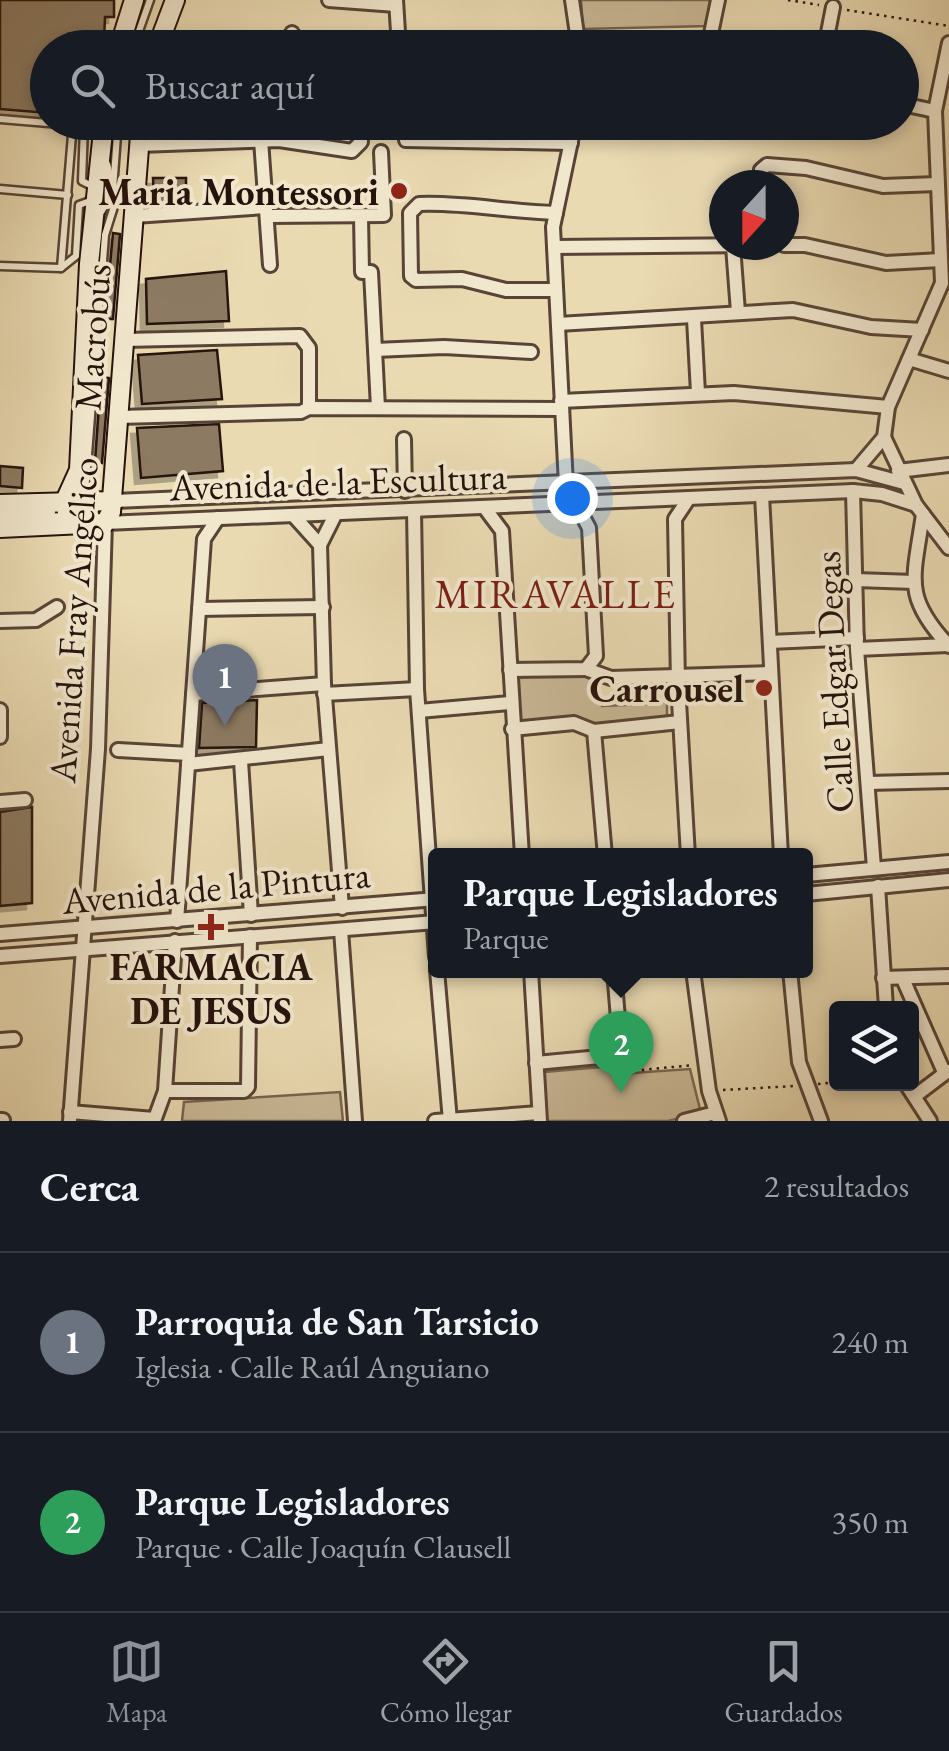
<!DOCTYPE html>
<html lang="es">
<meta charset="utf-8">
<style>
:root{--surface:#171b24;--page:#242831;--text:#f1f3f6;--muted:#9ea1a6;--line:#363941;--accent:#8c9099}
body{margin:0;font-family:"EB Garamond",serif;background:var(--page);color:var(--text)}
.controls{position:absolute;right:30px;bottom:30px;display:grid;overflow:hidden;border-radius:10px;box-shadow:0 5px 15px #0003}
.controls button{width:90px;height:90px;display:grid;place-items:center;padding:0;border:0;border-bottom:2px solid var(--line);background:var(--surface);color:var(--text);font:50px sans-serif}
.compass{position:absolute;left:709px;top:170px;width:90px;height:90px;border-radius:50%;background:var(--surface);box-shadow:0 5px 15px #0003;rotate:201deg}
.you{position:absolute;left:572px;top:498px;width:35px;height:35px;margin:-25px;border:8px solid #fff;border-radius:50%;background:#1a73e8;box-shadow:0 0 0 15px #1a73e833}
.badge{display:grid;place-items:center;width:65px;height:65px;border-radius:50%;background:var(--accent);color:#fff;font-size:32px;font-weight:700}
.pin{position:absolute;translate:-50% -82px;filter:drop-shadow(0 2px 5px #0008)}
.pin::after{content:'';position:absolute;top:52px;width:35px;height:30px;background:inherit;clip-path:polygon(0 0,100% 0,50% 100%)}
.popup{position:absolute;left:428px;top:848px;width:385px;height:130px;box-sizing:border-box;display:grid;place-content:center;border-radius:10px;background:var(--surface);filter:drop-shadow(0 2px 8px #0005);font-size:32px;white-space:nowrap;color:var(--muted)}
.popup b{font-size:38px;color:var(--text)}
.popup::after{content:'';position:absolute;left:50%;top:100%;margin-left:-20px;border:20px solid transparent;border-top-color:var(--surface)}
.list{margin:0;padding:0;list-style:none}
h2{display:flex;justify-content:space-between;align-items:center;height:130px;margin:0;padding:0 40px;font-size:42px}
h2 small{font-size:32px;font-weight:400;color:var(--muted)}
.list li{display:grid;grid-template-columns:65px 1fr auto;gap:30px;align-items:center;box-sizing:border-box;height:180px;padding:0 40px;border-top:2px solid var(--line)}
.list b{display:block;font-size:38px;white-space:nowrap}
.list p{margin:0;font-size:32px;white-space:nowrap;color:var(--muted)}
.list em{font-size:32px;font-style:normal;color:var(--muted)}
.icon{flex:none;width:55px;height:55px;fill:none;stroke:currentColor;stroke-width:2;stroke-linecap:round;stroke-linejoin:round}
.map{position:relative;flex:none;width:949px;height:1121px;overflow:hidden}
.search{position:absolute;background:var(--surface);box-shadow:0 5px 15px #0003;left:30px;right:30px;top:30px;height:110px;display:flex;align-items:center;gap:25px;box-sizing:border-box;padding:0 35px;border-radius:55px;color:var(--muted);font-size:38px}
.sheet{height:490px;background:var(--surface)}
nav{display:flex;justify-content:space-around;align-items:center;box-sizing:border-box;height:140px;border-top:2px solid var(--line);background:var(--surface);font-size:28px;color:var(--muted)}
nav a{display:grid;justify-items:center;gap:5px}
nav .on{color:var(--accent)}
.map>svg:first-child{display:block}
.green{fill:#c9b896;stroke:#786551;stroke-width:2.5}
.building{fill:#8c7a62;stroke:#26120c;stroke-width:2.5;filter:url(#shadow)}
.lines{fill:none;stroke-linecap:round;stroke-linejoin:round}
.lane-casing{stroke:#574436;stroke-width:11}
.street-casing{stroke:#574436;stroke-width:18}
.secondary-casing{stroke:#26120c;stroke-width:22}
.path{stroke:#26120c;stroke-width:2.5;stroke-dasharray:2.5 5;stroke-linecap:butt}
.lane{stroke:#f1e7cd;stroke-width:6}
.street{stroke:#f1e7cd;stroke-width:12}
.secondary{stroke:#f1e7cd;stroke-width:18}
.poi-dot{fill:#8f2418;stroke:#f1e7cd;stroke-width:4}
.labels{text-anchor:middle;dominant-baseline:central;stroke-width:8;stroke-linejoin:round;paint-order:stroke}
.poi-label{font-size:38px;font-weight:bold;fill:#26120c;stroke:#f1e7cd;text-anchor:end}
.street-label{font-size:38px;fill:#26120c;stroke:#f1e7cd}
.neighbourhood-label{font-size:40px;letter-spacing:2.5px;fill:#7a1f14;stroke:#f1e7cd}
</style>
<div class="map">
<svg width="949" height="1121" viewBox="0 0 949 1121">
<defs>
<filter id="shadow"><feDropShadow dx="-6" dy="6" stdDeviation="0" flood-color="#0004"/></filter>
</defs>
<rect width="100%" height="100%" fill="#eadab2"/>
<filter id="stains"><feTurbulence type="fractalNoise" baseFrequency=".002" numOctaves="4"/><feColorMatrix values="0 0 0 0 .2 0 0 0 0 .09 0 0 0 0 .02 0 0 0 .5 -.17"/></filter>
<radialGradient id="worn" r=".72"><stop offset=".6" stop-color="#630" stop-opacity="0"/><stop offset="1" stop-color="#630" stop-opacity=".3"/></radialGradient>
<g class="green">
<polygon points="581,0 714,0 708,26 583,29"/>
<polygon points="597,676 602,706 648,704 654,687 667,686 667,721 586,728 513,725 511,677"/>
<polygon points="613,1066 632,1073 690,1069 701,1113 668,1121 547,1121 544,1072"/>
<polygon points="340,1092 343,1121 182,1121 184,1102"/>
</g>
<g class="building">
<polygon points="0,0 114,0 114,17 105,17 104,42 92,41 92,48 48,48 48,113 0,109"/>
<polygon points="153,178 186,178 186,202 154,205"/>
<polygon points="113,233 120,234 113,319 105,319"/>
<polygon points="226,271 229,321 147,324 146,279"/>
<polygon points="217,350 222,399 142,404 138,355"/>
<polygon points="101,377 109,378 102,463 95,462"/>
<polygon points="219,424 223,471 141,478 137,428"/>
<polygon points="0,466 23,468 22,488 0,486"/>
<polygon points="257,700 256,747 199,748 202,703"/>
<polygon points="32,807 32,903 0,906 0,812"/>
</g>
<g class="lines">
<g class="lane-casing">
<g id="lane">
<polyline points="133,48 150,0"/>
<polyline points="0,119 84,126 82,181 92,186"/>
<polyline points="0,189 68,195"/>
<polyline points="102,211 113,189 118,122"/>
<polyline points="0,266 61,268 73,123"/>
<polyline points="61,268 76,256 79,205 93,200"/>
<polyline points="70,511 84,506 105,235 116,200 107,164"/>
<polyline points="0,514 52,512"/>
<polyline points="0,519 64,516"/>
</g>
</g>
<g class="street-casing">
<g id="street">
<polyline points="329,0 396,5"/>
<polyline points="396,0 399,48"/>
<polyline points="572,0 579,48"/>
<polyline points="292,48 292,33"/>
<polyline points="708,48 718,0"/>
<polyline points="825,48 833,7"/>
<polyline points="902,104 935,111"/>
<polyline points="404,122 406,140 571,143"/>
<polyline points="261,140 270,265"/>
<polyline points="139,145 279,140 352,151 361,142 360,122"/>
<polyline points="762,185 761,170 767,165 806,168 883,186 937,184"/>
<path d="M556,213C509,212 465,202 419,204L410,213L411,276L416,280L462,279L506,290H556"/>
<polyline points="134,216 266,207"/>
<polyline points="268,216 384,215 381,152"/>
<polyline points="361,216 362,272 371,272 378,408"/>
<polyline points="784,245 805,245 886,263 941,260"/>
<polyline points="733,246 738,312"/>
<polyline points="554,247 756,245"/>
<polyline points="694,319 698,393"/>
<polyline points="558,324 793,310 871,327 922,330"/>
<polyline points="124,340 300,336 309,348 309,408"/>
<polyline points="375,350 444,347 531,352"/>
<polyline points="909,359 949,371"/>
<polyline points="561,401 734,393 888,407"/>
<polyline points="119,417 301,412 309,408 562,409"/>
<polyline points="884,437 916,505 949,548"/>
<polyline points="404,439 405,491"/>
<polyline points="856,470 884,437 888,407 942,283 935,111 949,43"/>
<polyline points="898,471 949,465"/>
<polyline points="853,491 857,649 874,868"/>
<polyline points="762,495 781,856"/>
<polyline points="114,501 856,470 904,483"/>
<polyline points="484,507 502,531 522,856"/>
<polyline points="414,510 417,689 436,957"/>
<path d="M923,514C914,578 902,596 949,646"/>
<polyline points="293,515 320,545 324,684 342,908"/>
<polyline points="320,545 336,513"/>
<polyline points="856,580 914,582"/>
<polyline points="199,609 323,607"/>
<polyline points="0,621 36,620 57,607"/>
<polyline points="770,642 857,638"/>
<polyline points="857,649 948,645"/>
<polyline points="586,669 611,678 770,673"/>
<polyline points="510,670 586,669 596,656 589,528 566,485 553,227 575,122"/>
<polyline points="193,694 324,684"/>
<polyline points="324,694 417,689"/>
<polyline points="0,710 0,737"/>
<polyline points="419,711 510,703"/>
<polyline points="512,729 574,723 594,731 680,722"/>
<polyline points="594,731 605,856"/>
<polyline points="118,750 189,754"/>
<polyline points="241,761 251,915"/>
<polyline points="188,764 329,749"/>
<polyline points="868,783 949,781"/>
<polyline points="0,802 25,800"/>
<polyline points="688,856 678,684 675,519 689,498"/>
<polyline points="806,875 949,862"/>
<polyline points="878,886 886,1008"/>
<polyline points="806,894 949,880"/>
<polyline points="177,921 204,539 218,518"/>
<polyline points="341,930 355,1121"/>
<polyline points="0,934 436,899"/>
<polyline points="0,956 436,922"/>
<polyline points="437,970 450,1121"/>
<polyline points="531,970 540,1121"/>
<polyline points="693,970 709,1091 719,1121"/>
<polyline points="790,970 799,1062 821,1121"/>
<polyline points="883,978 949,976"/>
<polyline points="903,979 944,1072"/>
<polyline points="0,1040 14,1039"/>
<polyline points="536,1063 621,1055 614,970"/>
<polyline points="906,1084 930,1121"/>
<polyline points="165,1091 244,1091 248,1087 250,936"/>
<polyline points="915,1096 948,1071"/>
<polyline points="70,1112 154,1119"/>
<polyline points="0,1120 3,1120"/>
<polyline points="70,1121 98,749 105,523 853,491 882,494 916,505"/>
<polyline points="154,1121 165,1091 175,941"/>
<polyline points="435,1121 539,1113"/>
<polyline points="684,1121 715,1113"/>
</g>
</g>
<g class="secondary-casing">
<g id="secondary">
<polyline points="119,48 134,0"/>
<polyline points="157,48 175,0"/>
<polyline points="0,504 114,501"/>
<polyline points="69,524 65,501 79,470 89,264 104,122"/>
<polyline points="0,528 105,523 111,512 141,122"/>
</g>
</g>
<g class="path">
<polyline points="788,0 819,5"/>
<polyline points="847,10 949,26"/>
<polyline points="628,1064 641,1070 694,1065"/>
<polyline points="818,1084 836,1082"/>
<polyline points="723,1090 795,1086"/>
</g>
<use href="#lane" class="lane"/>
<use href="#street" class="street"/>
<use href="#secondary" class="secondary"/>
</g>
<g class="poi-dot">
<circle cx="399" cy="191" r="10"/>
<circle cx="764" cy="688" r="10"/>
<path d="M206 912h10v10h10v10h-10v10h-10v-10h-10v-10h10z"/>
</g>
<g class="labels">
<g class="poi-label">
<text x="379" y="191">Maria Montessori</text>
<text x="744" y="688">Carrousel</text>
<text x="211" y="966" text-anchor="middle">FARMACIA<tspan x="211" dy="44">DE JESUS</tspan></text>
</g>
<g class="street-label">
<text transform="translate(92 337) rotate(-86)">Macrobús</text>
<text transform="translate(338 481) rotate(-2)">Avenida de la Escultura</text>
<text transform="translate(73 620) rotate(-86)">Avenida Fray Angélico</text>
<text transform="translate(833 682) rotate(-93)">Calle Edgar Degas</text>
<text transform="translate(216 887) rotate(-5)">Avenida de la Pintura</text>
</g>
<g class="neighbourhood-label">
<text x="556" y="594">MIRAVALLE</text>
</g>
</g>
<rect width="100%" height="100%" filter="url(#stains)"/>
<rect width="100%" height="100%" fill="url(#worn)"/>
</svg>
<div class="controls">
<button><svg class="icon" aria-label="layers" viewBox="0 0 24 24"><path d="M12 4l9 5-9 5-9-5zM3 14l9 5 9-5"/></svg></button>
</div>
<svg class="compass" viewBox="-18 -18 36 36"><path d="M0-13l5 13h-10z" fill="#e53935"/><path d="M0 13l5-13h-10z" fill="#9ea1a6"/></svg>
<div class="you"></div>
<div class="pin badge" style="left:225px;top:726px;background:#6b7280">1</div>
<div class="pin badge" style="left:621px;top:1093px;background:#2e9e5b">2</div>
<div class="popup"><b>Parque Legisladores</b>Parque</div>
<div class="search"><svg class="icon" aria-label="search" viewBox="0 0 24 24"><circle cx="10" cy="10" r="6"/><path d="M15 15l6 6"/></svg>Buscar aquí</div>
</div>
<section class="sheet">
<h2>Cerca<small>2 resultados</small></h2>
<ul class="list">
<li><span class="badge" style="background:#6b7280">1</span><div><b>Parroquia de San Tarsicio</b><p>Iglesia · Calle Raúl Anguiano</p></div><em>240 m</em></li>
<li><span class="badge" style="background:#2e9e5b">2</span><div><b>Parque Legisladores</b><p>Parque · Calle Joaquín Clausell</p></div><em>350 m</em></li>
</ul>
</section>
<nav>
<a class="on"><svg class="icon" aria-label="map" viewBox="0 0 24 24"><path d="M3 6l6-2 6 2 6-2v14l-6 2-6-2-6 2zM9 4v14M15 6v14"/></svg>Mapa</a>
<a><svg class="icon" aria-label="directions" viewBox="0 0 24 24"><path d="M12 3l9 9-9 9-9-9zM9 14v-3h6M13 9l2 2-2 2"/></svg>Cómo llegar</a>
<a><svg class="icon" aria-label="saved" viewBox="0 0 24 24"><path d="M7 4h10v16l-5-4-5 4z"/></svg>Guardados</a>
</nav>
